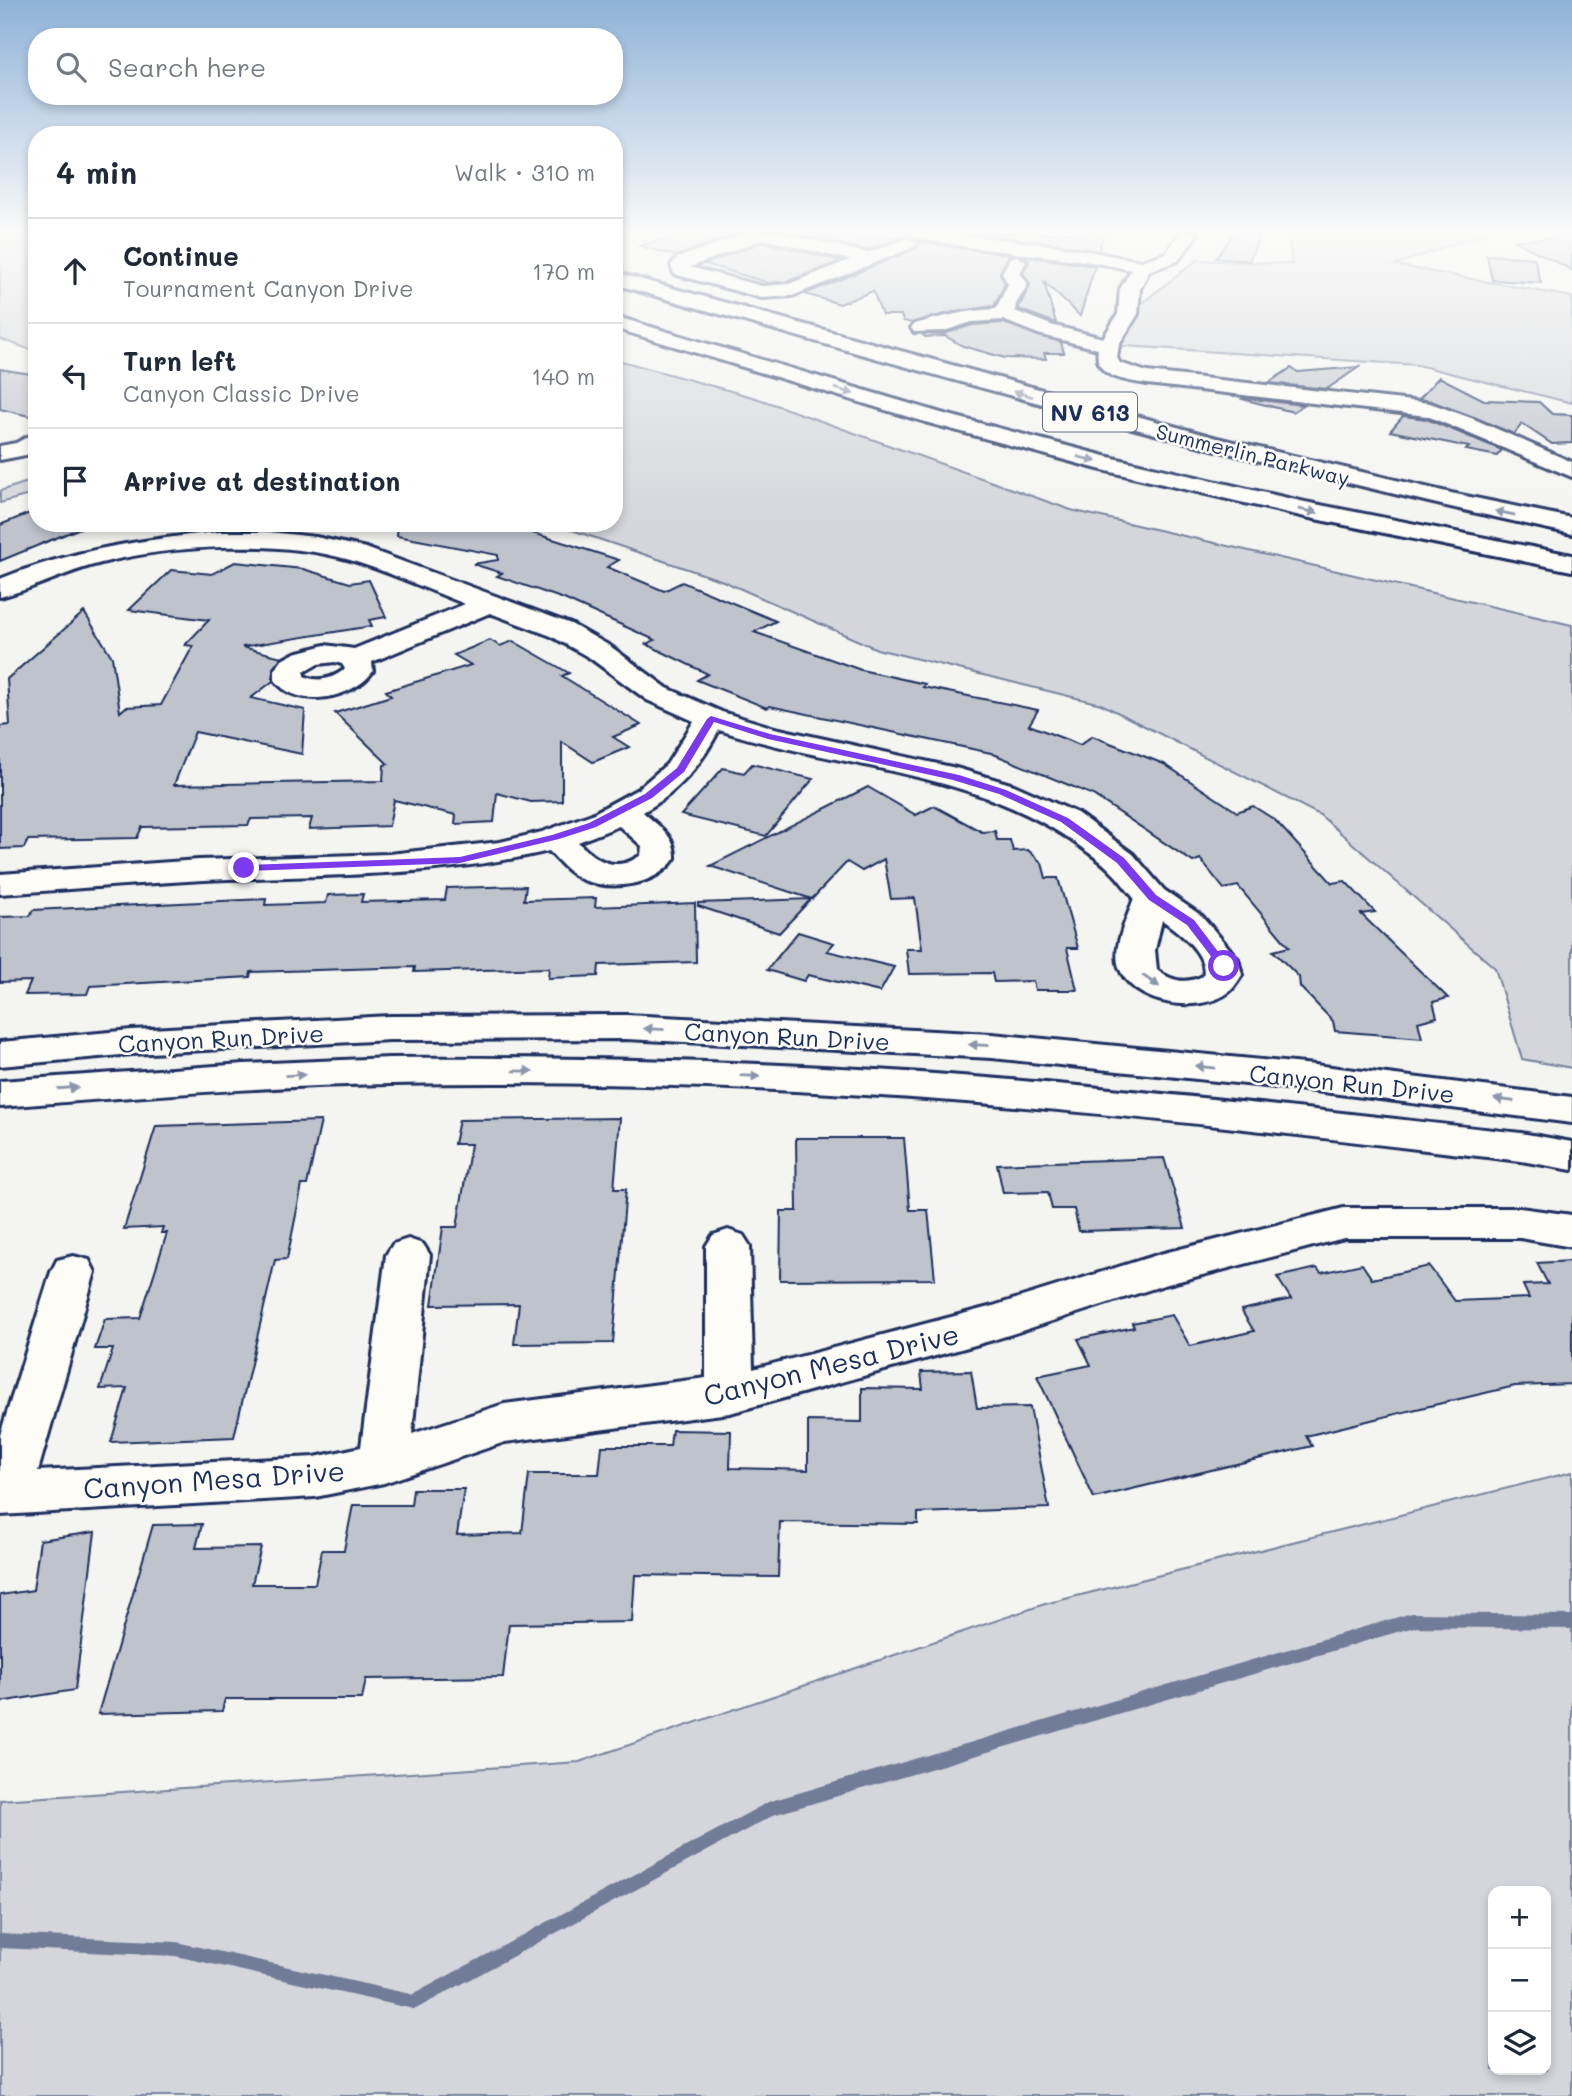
<!DOCTYPE html>
<meta charset="utf-8">
<style>
:root{--surface:#fff;--page:#f6f6f7;--text:#1f2937;--muted:#747a83;--line:#e0e1e3}
body{margin:0;font-family:Mali,sans-serif;background:var(--page);color:var(--text)}
.controls{position:absolute;right:21px;bottom:21px;display:grid;overflow:hidden;border-radius:14px;box-shadow:0 4px 10px #0003}
.controls button{width:63px;height:63px;display:grid;place-items:center;padding:0;border:0;border-bottom:2px solid var(--line);background:var(--surface);color:var(--text);font:35px sans-serif}
.stop{position:absolute;width:21px;height:21px;margin:-16px;border:5px solid #7c3aed;border-radius:50%;background:#fff}
.stop.end{background:#7c3aed;border-color:#fff;box-shadow:0 2px 7px #0008}
.list{margin:0;padding:0;list-style:none}
h2{display:flex;justify-content:space-between;align-items:center;height:91px;margin:0;padding:0 28px;font-size:30px}
h2 small{font-size:23px;font-weight:400;color:var(--muted)}
.list li{display:grid;grid-template-columns:46px 1fr auto;gap:21px;align-items:center;box-sizing:border-box;height:105px;padding:0 28px;border-top:2px solid var(--line)}
.list b{display:block;font-size:26px;white-space:nowrap}
.list p{margin:0;font-size:23px;white-space:nowrap;color:var(--muted)}
.list em{font-size:23px;font-style:normal;color:var(--muted)}
.icon{flex:none;width:38px;height:38px;fill:none;stroke:currentColor;stroke-width:2;stroke-linecap:round;stroke-linejoin:round}
.map{position:relative;flex:none;width:1572px;height:2096px;overflow:hidden}
.search{position:absolute;background:var(--surface);box-shadow:0 4px 10px #0003;left:28px;top:28px;width:595px;height:77px;display:flex;align-items:center;gap:18px;box-sizing:border-box;padding:0 24px;border-radius:28px;color:var(--muted);font-size:26px}
.panel{position:absolute;background:var(--surface);box-shadow:0 4px 10px #0003;left:28px;top:126px;width:595px;height:406px;border-radius:28px}
.map>svg:first-child{display:block}
.green{fill:#d4d6db;stroke:#78829c;stroke-width:2;fill-rule:evenodd}
.lines{fill:none;stroke-linecap:round;stroke-linejoin:round}
.stream{stroke:#717c98;stroke-width:14}
.building{fill:#bfc3cc;stroke:#1b2f5e;stroke-width:2}
.minor-casing{stroke:#1b2f5e;stroke-width:6}
.highway-casing{stroke:#1b2f5e;stroke-width:6}
.minor{fill:#fdfcf7;fill-rule:evenodd}
.highway{fill:#fdfcf7;fill-rule:evenodd}
.oneway{fill:#8c96aa}
.route{fill:#7c3aed}
.labels{text-anchor:middle;dominant-baseline:central;stroke-width:5;stroke-linejoin:round;paint-order:stroke}
.far-street-label{font-size:21px;fill:#1b2f5e;stroke:#fdfcf7}
.shield{fill:#fdfcf7;stroke:#5f6c8c;stroke-width:2}
.shield-label{font-size:23px;font-weight:bold;fill:#1b2f5e}
.street-label{font-size:24px;fill:#1b2f5e;stroke:#fdfcf7}
.near-street-label{font-size:28px;fill:#1b2f5e;stroke:#fdfcf7}
</style>
<div class="map">
<svg width="1572" height="2096" viewBox="0 0 1572 2096">
<rect width="100%" height="100%" fill="#f4f4f1"/>
<filter id="ink" filterUnits="userSpaceOnUse"><feTurbulence type="fractalNoise" baseFrequency=".0143" numOctaves="2"/><feDisplacementMap in="SourceGraphic" scale="14" xChannelSelector="R" yChannelSelector="G"/><feConvolveMatrix kernelMatrix="1 2 1 2 8 2 1 2 1" color-interpolation-filters="sRGB"/></filter>
<g filter="url(#ink)">
<g class="green">
<polygon points="0,233 37,233 37,352 0,339"/>
<polygon points="1290,233 1484,233 1395,265 1572,297 1572,403 1417,365 1109,345 1128,314 1197,260 1292,264 1288,234"/>
<polygon points="614,359 756,398 1071,510 1572,625 1572,1068 1522,1059 1495,968 1320,815 1101,704 877,649 723,581 551,523 614,523"/>
<polygon points="37,479 37,493 0,503 0,491"/>
<path d="M1572,1472V2096H0V1800L579,1762L1045,1604ZM1493,1891H1546V2070H1493Z"/>
</g>
<g class="lines">
<polyline class="stream" points="0,1941 176,1949 414,2002 772,1808 1413,1620 1572,1622"/>
</g>
<g class="building">
<polygon points="685,233 740,233 676,256 640,246"/>
<polygon points="992,233 1104,233 1099,251 995,236"/>
<polygon points="1234,233 1260,236 1249,261 1216,258"/>
<polygon points="1572,236 1572,270 1515,241"/>
<polygon points="903,237 867,250 814,238"/>
<polygon points="918,241 1011,255 1000,272 1005,284 994,306 954,312 912,323 903,321 901,315 882,315 873,291 840,304 805,294 915,249 919,245"/>
<polygon points="763,242 841,261 788,281 769,283 705,264"/>
<polygon points="1487,255 1534,258 1541,283 1492,280"/>
<polygon points="1022,256 1095,266 1080,316 1044,282 1056,323 1018,309 1030,285 1023,273 1029,261"/>
<polygon points="1003,323 1061,342 1064,353 1044,353 1046,359 1005,358 963,346 945,336 925,337 922,334 944,334 972,325"/>
<polygon points="1359,367 1327,389 1268,383 1291,368 1298,372"/>
<polygon points="0,369 37,375 37,418 0,409"/>
<polygon points="1439,377 1484,400 1539,402 1552,414 1572,415 1572,443 1552,444 1522,424 1514,434 1431,401 1419,399"/>
<polygon points="1244,398 1303,405 1293,412 1242,399"/>
<polygon points="1403,416 1426,419 1502,450 1497,456 1466,450 1469,447 1390,431"/>
<polygon points="37,510 37,523 90,524 0,561 0,525"/>
<polygon points="398,523 501,523 578,547 619,560 607,567 664,591 682,582 776,621 754,632 861,670 925,684 923,687 1038,710 1029,725 1080,745 1092,736 1164,764 1237,812 1253,806 1275,820 1332,883 1345,881 1375,912 1361,914 1448,998 1433,1002 1437,1017 1418,1022 1422,1038 1335,1031 1333,1021 1300,987 1299,977 1273,951 1289,947 1238,886 1224,889 1200,859 1193,862 1093,795 991,753 770,706 767,708 697,680 708,674 646,644 655,640 564,599 497,576 502,573 473,564 498,560 498,555 397,536"/>
<polygon points="235,562 303,569 350,583 369,580 386,617 369,620 372,626 242,647 282,657 273,668 273,681 251,698 305,710 302,754 195,732 174,785 383,781 384,765 388,764 335,713 391,696 386,691 471,665 454,655 490,640 500,646 513,641 569,673 562,676 641,725 613,737 629,747 593,762 562,742 562,801 531,802 497,793 494,822 455,824 456,815 394,800 389,826 309,829 312,818 251,819 248,825 142,827 137,838 28,840 24,848 0,849 0,726 10,725 7,679 84,612 112,657 120,712 126,707 161,705 193,646 185,645 209,620 129,610 171,570 212,574"/>
<polygon points="752,764 813,779 766,836 681,815 723,768 744,773"/>
<polygon points="868,787 916,815 934,806 982,832 995,831 997,840 1010,840 1013,851 1028,850 1042,863 1046,878 1058,878 1078,948 1067,948 1077,990 1035,990 1033,981 994,982 992,973 909,974 906,949 922,949 915,898 891,899 884,859 862,871 847,862 812,899 710,866"/>
<polygon points="526,886 524,900 596,898 595,907 695,903 696,962 599,965 598,976 548,978 549,968 414,972 415,967 251,972 250,977 90,986 87,994 25,995 31,981 0,982 0,917 30,916 33,910 266,899 265,905 326,903 328,895 363,894 361,902 445,900 447,888"/>
<polygon points="811,899 779,933 698,906 698,903"/>
<polygon points="798,932 834,943 827,951 894,967 880,992 808,975 804,981 767,970"/>
<polygon points="620,1118 614,1189 626,1189 613,1343 514,1344 519,1304 432,1305 443,1227 457,1227 471,1144 454,1144 459,1120"/>
<polygon points="321,1121 307,1185 302,1185 287,1259 275,1260 234,1437 111,1442 127,1388 100,1389 113,1349 95,1349 105,1319 140,1318 167,1233 161,1233 163,1227 124,1229 156,1126"/>
<polygon points="796,1138 904,1138 910,1210 928,1210 935,1279 780,1280 781,1211 797,1211"/>
<polygon points="1164,1158 1185,1228 1079,1231 1074,1209 1052,1209 1048,1192 1003,1193 997,1164"/>
<polygon points="1572,1261 1572,1384 1515,1386 1408,1411 1306,1436 1312,1446 1094,1498 1037,1376 1091,1365 1078,1339 1134,1327 1132,1323 1172,1315 1190,1346 1254,1331 1241,1310 1291,1299 1277,1277 1317,1268 1321,1273 1362,1264 1372,1279 1429,1266 1455,1301 1529,1298 1523,1285 1548,1284 1537,1263"/>
<polygon points="971,1371 977,1408 1030,1407 1049,1508 918,1513 918,1524 780,1522 778,1577 635,1575 632,1622 509,1624 503,1677 366,1679 362,1699 225,1699 222,1711 98,1714 153,1525 202,1524 196,1548 261,1547 252,1584 315,1584 322,1550 344,1550 353,1505 411,1505 413,1489 464,1489 457,1535 522,1533 529,1474 599,1474 602,1446 670,1446 672,1430 731,1431 730,1468 808,1470 808,1421 862,1422 862,1388 923,1389 921,1372"/>
<polygon points="95,1532 75,1690 0,1702 0,1595 33,1590 40,1540"/>
</g>
<g class="lines">
<g class="minor-casing">
<g id="minor">
<path d="M747,233H782L867,253L908,238L917,243L914,247L792,296L762,298L674,274L671,265L677,258ZM763,239L850,260L789,284L762,286L690,267Z"/>
<path d="M911,233H946L1059,246L1141,261L1166,253L1180,233H1198L1178,261L1149,271L1140,289L1138,314L1119,345L1117,358L1120,363L1147,372L1430,403L1474,419L1572,462V477L1427,416L1147,384C1125,380 1093,378 1098,349L1038,334L1003,320L972,322L944,331L914,332L911,328L914,324C941,317 968,310 996,309L1008,284L1002,273L1010,258L1017,256L1026,262L1020,273L1028,284L1016,304L1015,311L1051,325L1103,338L1118,314L1120,289L1131,270C1060,253 985,254 914,237Z"/>
<polygon points="37,432 37,450 31,454 0,460 0,446 16,443"/>
<path d="M220,532H269L316,537L366,548L571,624L610,646L667,688L722,712L775,728L956,768L1014,785L1077,813L1133,854L1164,890L1202,916L1238,959L1242,975C1238,981 1234,988 1229,992C1199,1015 1132,1005 1119,967C1112,946 1128,917 1134,898C1126,889 1119,878 1110,870C1102,861 1090,854 1081,847C977,770 839,769 719,730C700,766 679,792 643,812C659,827 676,836 675,858C656,886 613,891 583,880C569,874 559,861 549,851C443,876 336,875 228,879C152,882 76,889 0,894V874L199,860L389,854L500,842L542,832L592,814L638,789L667,764L694,721L647,700L590,658L551,636L490,613L372,662L373,671C355,698 297,711 275,680V670L282,660L295,653L325,645L354,649L465,604C427,589 389,572 350,560C280,539 172,545 101,563C67,571 34,589 0,597V579C71,550 144,539 220,532ZM335,662L342,664L345,669C332,679 319,683 304,676V672L318,664ZM619,826L642,846L641,855C616,873 597,862 578,842ZM1162,920C1178,931 1209,955 1203,976C1187,984 1172,982 1157,970L1155,950Z"/>
<polygon points="626,1015 992,1034 1315,1065 1572,1097 1572,1123 1315,1091 992,1058 626,1039 390,1040 132,1054 0,1066 0,1042 132,1030 390,1016"/>
<path d="M390,1058C576,1057 763,1061 948,1075C1140,1089 1330,1112 1521,1133L1572,1142V1170L1521,1161C1303,1136 1085,1108 865,1095C707,1085 548,1081 390,1084C260,1086 130,1097 0,1107V1081L244,1064Z"/>
<polygon points="1344,1208 1520,1208 1572,1215 1572,1247 1520,1238 1344,1238 1164,1285 993,1340 730,1413 505,1442 384,1483 315,1497 0,1515 0,1435 51,1272 57,1260 73,1256 89,1260 95,1272 38,1471 315,1457 361,1447 386,1255 393,1244 408,1239 423,1244 430,1255 412,1434 504,1404 706,1378 706,1246 713,1235 728,1230 743,1235 750,1246 753,1369 993,1306 1160,1254"/>
</g>
</g>
<g class="highway-casing">
<g id="highway">
<path d="M614,272L1217,438L1451,493L1572,518V534C1249,465 932,375 614,284Z"/>
<polygon points="614,316 941,413 1109,457 1305,502 1572,555 1572,571 1305,517 1098,469 925,422 614,328"/>
</g>
</g>
<use href="#minor" class="minor"/>
<use href="#highway" class="highway"/>
</g>
<defs><path id="oneway-solid" d="M-6-.8H1V-3.2L6.5 0L1 3.2V.8H-6Z" transform="scale(1.75)"/></defs>
<g class="oneway">
<use href="#oneway-solid" transform="translate(844 391) rotate(17)"/>
<use href="#oneway-solid" transform="translate(1023 394) rotate(-164)"/>
<use href="#oneway-solid" transform="translate(1087 459) rotate(14)"/>
<use href="#oneway-solid" transform="translate(1308 511) rotate(12)"/>
<use href="#oneway-solid" transform="translate(1505 513) rotate(-168)"/>
<use href="#oneway-solid" transform="translate(1151 981) rotate(34)"/>
<use href="#oneway-solid" transform="translate(654 1029) rotate(-177)"/>
<use href="#oneway-solid" transform="translate(979 1045) rotate(-177)"/>
<use href="#oneway-solid" transform="translate(1205 1067) rotate(-174)"/>
<use href="#oneway-solid" transform="translate(523 1071) rotate(1)"/>
<use href="#oneway-solid" transform="translate(295 1075) rotate(-3)"/>
<use href="#oneway-solid" transform="translate(750 1076) rotate(2)"/>
<use href="#oneway-solid" transform="translate(68 1088) rotate(-4)"/>
<use href="#oneway-solid" transform="translate(1504 1100) rotate(-172)"/>
</g>
</g>
<linearGradient id="sky" x2="0" y2="1"><stop stop-color="#8fb2d8"/><stop offset="0.44" stop-color="#fafaf9"/><stop offset="1" stop-color="#fafaf9" stop-opacity="0"/></linearGradient>
<rect width="1572" height="526" fill="url(#sky)"/>
<polygon class="route" points="711,716 770,734 959,775 1006,790 1068,818 1124,858 1156,895 1194,920 1229,966 1220,968 1187,925 1149,900 1117,863 1061,822 999,794 953,780 768,739 714,722 684,772 652,798 596,827 559,839 460,863 244,871 239,868 244,865 460,857 552,835 589,823 645,794 677,768 707,719"/>
<g class="labels">
<g class="far-street-label">
<text transform="translate(1253 454) rotate(14)">Summerlin Parkway</text>
</g>
<rect class="shield" x="1043" y="392.5" width="94" height="39" rx="5"/>
<g class="shield-label">
<text x="1090" y="412">NV 613</text>
</g>
<g class="street-label">
<text transform="translate(787 1036) rotate(3)">Canyon Run Drive</text>
<text transform="translate(221 1038) rotate(-3)">Canyon Run Drive</text>
<text transform="translate(1352 1083) rotate(6)">Canyon Run Drive</text>
</g>
<g class="near-street-label">
<text transform="translate(831 1364) rotate(-14)">Canyon Mesa Drive</text>
<text transform="translate(214 1479) rotate(-4)">Canyon Mesa Drive</text>
</g>
</g>
</svg>
<div class="controls">
<button>+</button>
<button>−</button>
<button><svg class="icon" aria-label="layers" viewBox="0 0 24 24"><path d="M12 4l9 5-9 5-9-5zM3 14l9 5 9-5"/></svg></button>
</div>
<div class="stop" style="left:1224px;top:966px"></div>
<div class="stop end" style="left:244px;top:868px"></div>
<div class="search"><svg class="icon" aria-label="search" viewBox="0 0 24 24"><circle cx="10" cy="10" r="6"/><path d="M15 15l6 6"/></svg>Search here</div>
<section class="panel">
<h2>4 min<small>Walk · 310 m</small></h2>
<ul class="list">
<li><svg class="icon" aria-label="ahead" viewBox="0 0 24 24"><path d="M12 20V5M6 11l6-6 6 6"/></svg><div><b>Continue</b><p>Tournament Canyon Drive</p></div><em>170 m</em></li>
<li><svg class="icon" aria-label="left" viewBox="0 0 24 24"><path d="M17 20v-9H6M10 6l-5 5 5 5"/></svg><div><b>Turn left</b><p>Canyon Classic Drive</p></div><em>140 m</em></li>
<li><svg class="icon" aria-label="arrive" viewBox="0 0 24 24"><path d="M6 21V4h12l-3 4 3 4H6"/></svg><div><b>Arrive at destination</b></div></li>
</ul>
</section>
</div>
